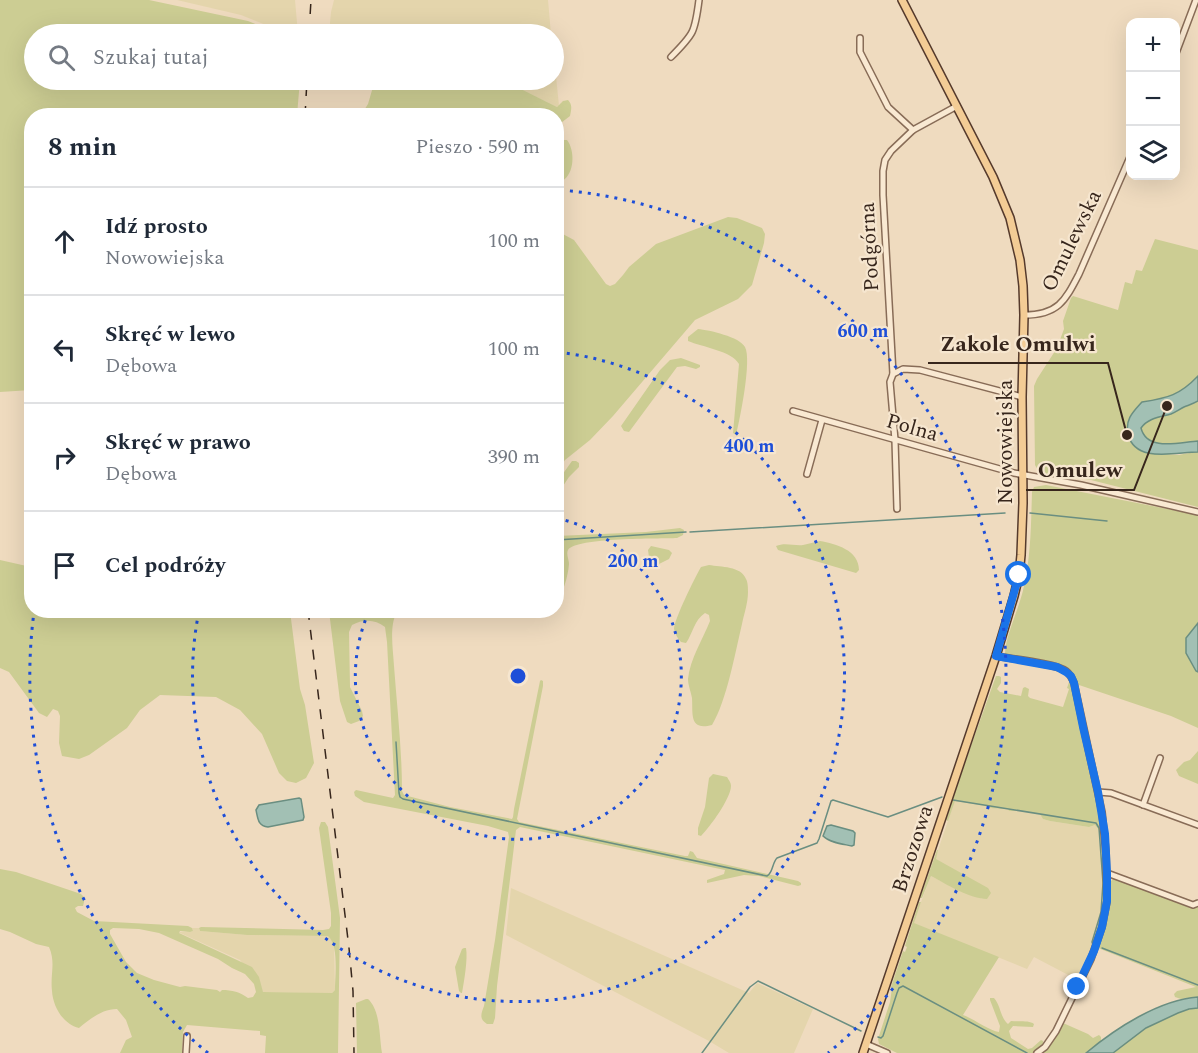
<!DOCTYPE html>
<html lang="pl">
<meta charset="utf-8">
<style>
:root{--surface:#fff;--page:#f2f2f3;--text:#1f2937;--muted:#747a83;--line:#e0e1e3}
body{margin:0;font-family:Spectral,serif;background:var(--page);color:var(--text)}
.controls{position:absolute;right:18px;top:18px;display:grid;overflow:hidden;border-radius:12px;box-shadow:0 6px 24px #0002}
.controls button{width:54px;height:54px;display:grid;place-items:center;padding:0;border:0;border-bottom:2px solid var(--line);background:var(--surface);color:var(--text);font:30px sans-serif}
.stop{position:absolute;width:18px;height:18px;margin:-14px;border:4px solid #1a73e8;border-radius:50%;background:#fff}
.stop.end{background:#1a73e8;border-color:#fff;box-shadow:0 2px 6px #0008}
.list{margin:0;padding:0;list-style:none}
h2{display:flex;justify-content:space-between;align-items:center;height:78px;margin:0;padding:0 24px;font-size:26px}
h2 small{font-size:20px;font-weight:400;color:var(--muted)}
.list li{display:grid;grid-template-columns:39px 1fr auto;gap:18px;align-items:center;box-sizing:border-box;height:108px;padding:0 24px;border-top:2px solid var(--line)}
.list b{display:block;font-size:22px;white-space:nowrap}
.list p{margin:0;font-size:20px;white-space:nowrap;color:var(--muted)}
.list em{font-size:20px;font-style:normal;color:var(--muted)}
.icon{flex:none;width:33px;height:33px;fill:none;stroke:currentColor;stroke-width:2;stroke-linecap:round;stroke-linejoin:round}
.map{position:relative;flex:none;width:1198px;height:1053px;overflow:hidden}
.search{position:absolute;background:var(--surface);box-shadow:0 6px 24px #0002;left:24px;top:24px;width:540px;height:66px;display:flex;align-items:center;gap:15px;box-sizing:border-box;padding:0 21px;border-radius:33px;color:var(--muted);font-size:22px}
.panel{position:absolute;background:var(--surface);box-shadow:0 6px 24px #0002;left:24px;top:108px;width:540px;height:510px;border-radius:24px}
.map>svg:first-child{display:block}
.farmland{fill:#e4d5ac}
.green{fill:#cccd93;fill-rule:evenodd}
.water{fill:#a2c0b4;stroke:#6a8e81;stroke-width:1.5}
.lines{fill:none;stroke-linecap:round;stroke-linejoin:round}
.stream{stroke:#6a8e81;stroke-width:1.5}
.minor-casing{stroke:#886c57;stroke-width:8}
.major-casing{stroke:#553a2c;stroke-width:10}
.minor{stroke:#f9e9d2;stroke-width:5}
.major{stroke:#f3cc95;stroke-width:7}
.rail{stroke:#37261c;stroke-width:1.5;stroke-dasharray:10 10;stroke-linecap:butt}
.route{stroke:#1a73e8;stroke-width:8}
.ring{fill:none;stroke:#1d4ed8;stroke-width:3;stroke-dasharray:3 6}
.labels{text-anchor:middle;dominant-baseline:central;stroke-width:4.5;stroke-linejoin:round;paint-order:stroke}
.street-label{font-size:21px;fill:#37261c;stroke:#f6e6cf}
.centre{fill:#1d4ed8;stroke:#f6e6cf;stroke-width:3}
.ring-label{font-size:18px;text-anchor:middle;font-weight:bold;fill:#1d4ed8;stroke:#f6e6cf;stroke-width:4.5;stroke-linejoin:round;paint-order:stroke}
.leader{fill:none;stroke:#37261c;stroke-width:2}
.callout-dot{fill:#37261c;stroke:#f6e6cf;stroke-width:2}
.callout-label{font-size:22px;text-anchor:middle;font-weight:bold;fill:#37261c;stroke:#f6e6cf;stroke-width:4.5;stroke-linejoin:round;paint-order:stroke}
</style>
<div class="map">
<svg width="1198" height="1053" viewBox="0 0 1198 1053">
<rect width="100%" height="100%" fill="#efdbbf"/>
<g class="farmland">
<polygon points="177,0 295,0 298,34 289,34 241,15"/>
<polygon points="334,0 548,0 551,34 329,34 331,12"/>
<polygon points="554,56 559,106 557,107 523,90 481,80 554,80"/>
<polygon points="955,800 986,806 988,807 998,809 1001,808 1041,814 1043,819 1050,821 1089,827 1095,825 1102,830 1105,888 1102,919 1093,947 1078,977 1076,979 1034,957 1027,969 913,923 931,876 958,890 983,899 935,859"/>
<polygon points="511,888 749,993 757,983 813,1009 794,1053 729,1053 709,1041 506,935"/>
<polygon points="192,928 199,928 200,931 247,935 328,936 332,938 334,947 335,990 332,993 314,993 263,992 240,960 178,932 190,932 193,931"/>
</g>
<g class="green">
<polygon points="0,0 149,0 248,21 279,34 34,34 34,80 300,80 297,115 32,116 31,390 0,392"/>
<path d="M375,80H481L523,90L557,107L563,101L568,100C573,105 571,110 570,116L557,126L556,116L361,115L368,104Z"/>
<path d="M556,134L558,139L561,140H567C575,150 575,174 562,181C558,175 561,167 558,161H557Z"/>
<polygon points="728,217 737,218 762,228 765,234 764,243 752,285 738,299 695,320 613,416 590,440 565,460 557,472 557,228 559,232 574,240 606,284 610,286 615,284 623,275 629,267 656,244"/>
<path d="M1155,239L1198,250V376L1187,388L1163,400L1142,402C1133,412 1125,420 1129,435C1130,440 1131,445 1136,447C1143,451 1170,455 1179,455C1185,454 1191,452 1198,452V507L1091,480L1047,474L1039,472L1035,465L1034,386L1037,379L1057,348L1064,329L1063,321L1071,298L1073,296L1118,310L1125,282L1132,284L1136,270L1142,271Z"/>
<path d="M698,329C709,330 740,337 745,347C752,360 740,419 736,435L733,433L739,364C732,351 702,347 688,341V337Z"/>
<polygon points="681,358 700,365 700,367 696,369 685,366 677,367 629,432 624,431 621,426 660,370 670,360"/>
<path d="M1198,401V441C1180,442 1147,452 1141,428C1148,418 1160,417 1171,414C1176,412 1180,408 1184,407C1189,405 1193,404 1198,401Z"/>
<polygon points="572,461 576,461 579,463 579,467 569,477 557,495 557,482"/>
<path d="M1046,485L1198,515V623L1186,638V653L1196,671L1198,672V728L1171,716L1079,685L1069,670L1063,666L1052,662L1005,654C1005,636 1020,607 1024,586C1031,555 1031,524 1032,492L1034,487Z"/>
<path d="M680,528L684,530L683,535L677,538C660,539 576,537 568,550C566,554 569,560 569,564C568,577 563,592 557,603V536L646,532Z"/>
<path d="M820,541C836,544 859,550 859,570L856,573L778,550L776,546C785,542 794,546 803,545C809,544 814,542 820,541Z"/>
<polygon points="651,546 669,550 672,553 669,559 655,566 650,564 648,550"/>
<polygon points="0,560 31,567 32,610 290,611 300,689 305,705 314,763 306,778 296,783 287,781 279,773 262,734 240,710 216,697 160,695 140,710 127,728 89,755 79,759 62,756 59,743 60,716 58,711 53,709 47,717 39,713 9,672 0,668"/>
<path d="M709,565C721,567 741,566 746,579C748,582 748,589 748,592C748,603 744,614 742,624C735,653 727,700 712,725C689,731 693,714 692,698C691,692 688,685 688,679C690,659 703,639 710,621L709,615L705,613C694,620 693,633 686,643L681,642C678,639 675,634 674,629C674,620 695,577 701,567Z"/>
<path d="M329,611H397C389,627 393,648 394,666C397,707 402,749 402,791L404,795L450,807L512,819L513,817L514,809L540,681L541,680L543,681V686L517,819L519,822L685,856H688L690,851L693,852L697,858L798,881L801,883V885L798,886L759,876L744,875L707,883V880L724,874L725,870L520,827L516,830L497,986L495,1018L493,1024H487C479,1019 481,1014 484,1006L495,940L509,837L508,832L488,826L364,802L355,796L354,792L356,790L393,798L395,795L387,642L385,627C375,619 363,619 352,625L349,632L350,687L362,711L363,716L359,721L351,724L347,722L340,701Z"/>
<path d="M996,676H999L1001,677V683L997,689L1000,692L1021,696L1023,688L1025,687L1029,689L1028,696L1030,698L1063,707L1069,689L1067,688L1070,679L1093,782L1102,830L1100,831L1095,825L1089,827L1050,821L1043,819L1040,814L1021,811H1009L1008,809C1000,808 992,810 986,806L955,801L948,821L946,820L961,774Z"/>
<polygon points="1198,751 1198,784 1179,776 1176,770 1184,762 1190,760"/>
<path d="M713,774L727,777C729,781 731,782 731,786C731,798 710,827 701,836L698,835V828L705,807L709,778Z"/>
<path d="M321,822H325L328,827L340,918L338,1053H265L266,1036L260,1035V1031L187,1025L183,1032L182,1053H120L126,1040L132,1037L126,1020L117,1009C102,1009 90,1019 79,1028C63,1024 53,1007 52,991C50,974 56,963 49,947L36,944L10,932L0,929V869L16,872L81,894L84,897V902L83,906H78L75,908L77,912L94,921L188,926L192,928L193,931L190,932L180,931L179,933L252,967L259,977L263,992L332,993L335,990C335,976 339,945 328,936L247,935L200,931L199,928L201,927L323,930L329,929L331,926V913L319,828ZM113,928L139,929L159,933L218,959L232,968L245,974L254,984L256,992L253,997L248,998C240,992 232,990 222,990L220,992L217,990L185,986L180,987L154,980L137,973L126,962L110,934V930Z"/>
<path d="M937,850H938L936,859L988,888L991,893L987,899C970,899 946,884 931,876L922,898H920Z"/>
<polygon points="1114,878 1191,908 1198,907 1198,997 1181,999 1175,997 1174,994 1177,991 1196,987 1098,948 1107,916 1110,882"/>
<path d="M919,902H921L914,923L999,957L963,1015C974,1019 990,1031 999,1032L1000,1026L990,1000V998H994C1001,1006 1000,1017 1008,1024L1011,1021C1018,1022 1029,1020 1034,1024L1033,1027L1013,1026L1009,1031L1011,1038L1028,1049L1032,1048L1041,1040L1043,1041L1044,1045L1033,1053H897L879,1044L878,1039L890,1002L892,988L891,987L903,951L905,952L907,947L905,946Z"/>
<path d="M464,948H466C468,959 464,981 462,993H461L459,991L455,967L462,949Z"/>
<path d="M366,999H368C381,1011 379,1037 382,1053H357L356,1003Z"/>
<path d="M1198,1008V1053H1113C1135,1034 1168,1011 1198,1008Z"/>
<polygon points="1063,1023 1088,1034 1093,1038 1099,1035 1101,1037 1101,1041 1086,1053 1041,1053 1051,1044"/>
</g>
<g class="water">
<path d="M1198,376V401C1193,404 1189,405 1184,407C1180,409 1176,412 1171,414C1160,417 1148,418 1141,428C1147,452 1180,442 1198,441V452C1176,452 1135,464 1128,434C1125,419 1133,412 1142,402C1168,398 1180,395 1198,376Z"/>
<polygon points="1198,623 1198,672 1196,671 1186,653 1186,638"/>
<path d="M299,798L301,799L304,817L303,820L268,827C258,826 258,819 256,810L259,805Z"/>
<path d="M831,825L853,831L855,833L854,845L852,846C843,844 830,843 823,836L827,826Z"/>
<path d="M1198,997V1008L1189,1009L1178,1013L1146,1028L1113,1053H1086C1116,1028 1159,1000 1198,997Z"/>
</g>
<g class="lines">
<g class="stream">
<polyline points="1030,513 1107,521"/>
<polyline points="690,532 1005,513"/>
<polyline points="556,540 686,532"/>
<path d="M396,742L399,793L400,797L403,799L767,876C773,873 772,863 777,858L817,843L819,839L831,801L833,800L888,817L942,797"/>
<polyline points="953,800 1096,823 1099,828 1103,883 1101,912 1092,942 1093,945"/>
<polyline points="1102,948 1198,985"/>
<polyline points="878,1037 881,1038 883,1036 897,993 899,988 903,986 1027,1053"/>
<polyline points="702,1053 750,987 758,981 861,1031"/>
</g>
<g class="minor-casing">
<g id="minor">
<polyline points="860,38 860,52 888,107 913,130"/>
<polyline points="1176,53 1196,0"/>
<path d="M671,57C694,34 695,32 699,0"/>
<path d="M1024,315C1058,315 1065,301 1079,274L1130,157"/>
<polyline points="893,374 883,195 883,171 885,160 891,151 913,130 957,106"/>
<polyline points="793,411 1014,473 1081,485 1198,512"/>
<polyline points="807,474 822,420"/>
<polyline points="897,509 895,440 890,382 893,374 903,369 920,370 1022,397"/>
<path d="M996,656C1011,659 1055,663 1066,671C1070,674 1072,678 1074,683L1102,812L1106,853L1107,901L1102,927L1091,959L1056,1031L1045,1047L1037,1053"/>
<polyline points="1098,792 1111,793 1198,825"/>
<polyline points="1143,805 1160,758"/>
<polyline points="1107,873 1193,905 1198,903"/>
<polyline points="866,1044 887,1053"/>
<polyline points="186,1053 187,1036"/>
</g>
</g>
<g class="major-casing">
<polyline id="major" points="863,1053 996,656 1014,596 1019,575 1021,555 1023,503 1022,397 1024,315 1023,286 1020,260 1010,218 993,177 902,0"/>
</g>
<use href="#minor" class="minor"/>
<use href="#major" class="major"/>
<g class="rail">
<polyline points="309,34 311,0"/>
<polyline points="305,116 307,80"/>
<polyline points="308,610 349,948 353,991 354,1053"/>
</g>
</g>
<g class="lines">
<polyline class="route" points="1019,575 996,656 1057,667 1066,672 1071,676 1074,683 1083,727 1098,792 1105,834 1107,873 1107,901 1102,927 1094,951 1077,987"/>
</g>
<g class="ring">
<path d="M557 518A163 163 0 1 1 369 611"/>
<path d="M558 352A326 326 0 1 1 199 611"/>
<path d="M208 1053A488 488 0 0 1 34 612M561 190A488 488 0 0 1 828 1053"/>
</g>
<g class="labels">
<g class="street-label">
<text transform="translate(1072 241) rotate(-64)">Omulewska</text>
<text transform="translate(870 247) rotate(-93)">Podgórna</text>
<text transform="translate(912 428) rotate(16)">Polna</text>
<text transform="translate(1006 442) rotate(-90)">Nowowiejska</text>
<text transform="translate(913 849) rotate(-72)">Brzozowa</text>
</g>
</g>
<circle cx="518" cy="676" r="9" class="centre"/>
<g class="ring-label">
<text x="863" y="337">600 m</text>
<text x="749" y="452">400 m</text>
<text x="633" y="567">200 m</text>
</g>
<path class="leader" d="M1127 435L1108 363H928M1167 406L1134 490H1026"/>
<g class="callout-dot">
<circle cx="1127" cy="435" r="6"/>
<circle cx="1167" cy="406" r="6"/>
</g>
<g class="callout-label">
<text x="1018" y="351">Zakole Omulwi</text>
<text x="1080" y="477">Omulew</text>
</g>
</svg>
<div class="controls">
<button>+</button>
<button>−</button>
<button><svg class="icon" aria-label="layers" viewBox="0 0 24 24"><path d="M12 4l9 5-9 5-9-5zM3 14l9 5 9-5"/></svg></button>
</div>
<div class="stop" style="left:1019px;top:575px"></div>
<div class="stop end" style="left:1077px;top:987px"></div>
<div class="search"><svg class="icon" aria-label="search" viewBox="0 0 24 24"><circle cx="10" cy="10" r="6"/><path d="M15 15l6 6"/></svg>Szukaj tutaj</div>
<section class="panel">
<h2>8 min<small>Pieszo · 590 m</small></h2>
<ul class="list">
<li><svg class="icon" aria-label="ahead" viewBox="0 0 24 24"><path d="M12 20V5M6 11l6-6 6 6"/></svg><div><b>Idź prosto</b><p>Nowowiejska</p></div><em>100 m</em></li>
<li><svg class="icon" aria-label="left" viewBox="0 0 24 24"><path d="M17 20v-9H6M10 6l-5 5 5 5"/></svg><div><b>Skręć w lewo</b><p>Dębowa</p></div><em>100 m</em></li>
<li><svg class="icon" aria-label="right" viewBox="0 0 24 24"><path d="M7 20v-9h11M14 6l5 5-5 5"/></svg><div><b>Skręć w prawo</b><p>Dębowa</p></div><em>390 m</em></li>
<li><svg class="icon" aria-label="arrive" viewBox="0 0 24 24"><path d="M6 21V4h12l-3 4 3 4H6"/></svg><div><b>Cel podróży</b></div></li>
</ul>
</section>
</div>
